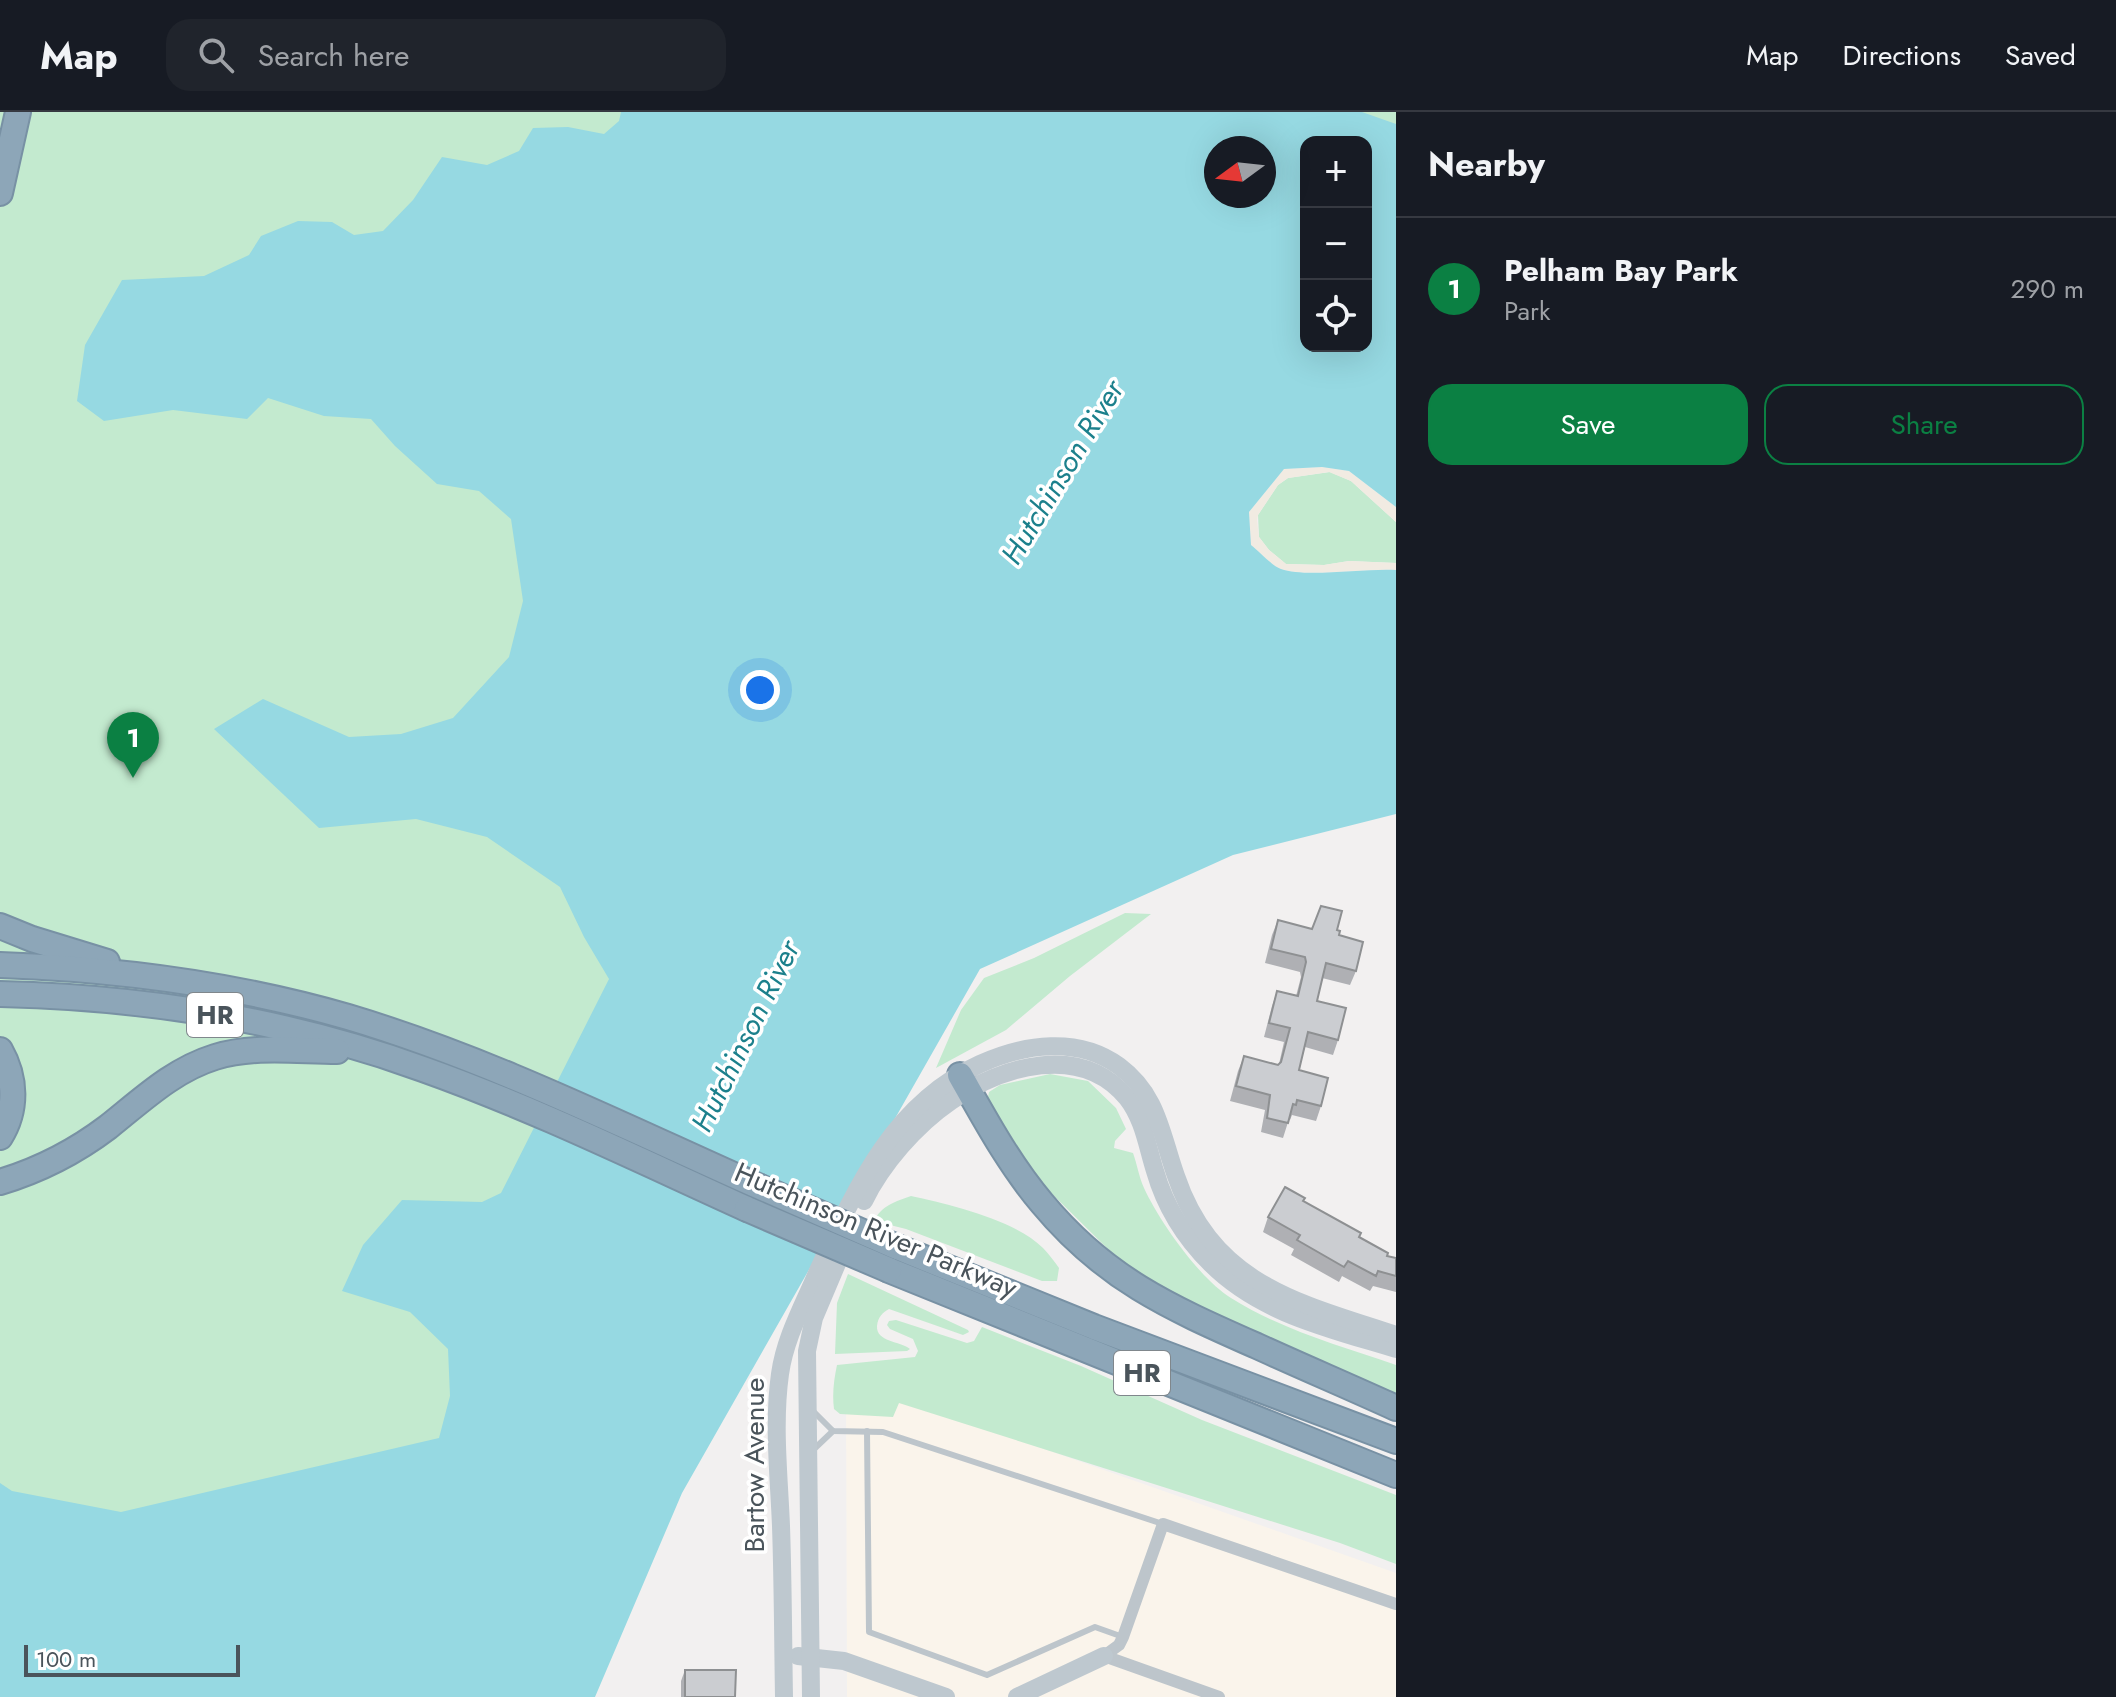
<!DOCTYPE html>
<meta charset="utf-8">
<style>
:root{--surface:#171b24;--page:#20242c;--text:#f1f3f6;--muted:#9ea1a6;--line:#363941;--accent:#0b8043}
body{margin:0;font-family:Jost,sans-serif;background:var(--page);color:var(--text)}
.controls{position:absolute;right:24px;top:24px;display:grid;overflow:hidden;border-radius:16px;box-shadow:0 8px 32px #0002}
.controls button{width:72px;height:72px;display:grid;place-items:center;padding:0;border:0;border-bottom:2px solid var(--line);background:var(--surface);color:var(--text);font:40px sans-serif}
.compass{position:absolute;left:1204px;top:24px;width:72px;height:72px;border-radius:50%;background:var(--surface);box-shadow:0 8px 32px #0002;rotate:255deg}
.scale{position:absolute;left:24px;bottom:20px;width:216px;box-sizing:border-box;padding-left:8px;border:4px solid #4a545b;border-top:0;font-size:22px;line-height:28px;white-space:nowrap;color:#4a545b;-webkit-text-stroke:6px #fff;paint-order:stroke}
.you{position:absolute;left:760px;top:578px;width:28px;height:28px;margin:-20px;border:6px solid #fff;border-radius:50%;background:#1a73e8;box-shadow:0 0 0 12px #1a73e833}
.badge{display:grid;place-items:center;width:52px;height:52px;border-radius:50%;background:var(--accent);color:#fff;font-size:26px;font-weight:700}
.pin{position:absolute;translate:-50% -66px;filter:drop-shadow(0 2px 4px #0008)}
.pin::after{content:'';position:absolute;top:42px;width:28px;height:24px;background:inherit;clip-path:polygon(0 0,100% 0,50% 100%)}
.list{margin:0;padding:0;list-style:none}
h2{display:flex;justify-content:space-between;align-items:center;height:104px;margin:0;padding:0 32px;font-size:34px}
h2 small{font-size:26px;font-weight:400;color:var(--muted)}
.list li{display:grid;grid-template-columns:52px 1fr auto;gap:24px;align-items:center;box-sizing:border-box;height:144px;padding:0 32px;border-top:2px solid var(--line)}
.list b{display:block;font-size:30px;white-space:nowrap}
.list p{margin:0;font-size:26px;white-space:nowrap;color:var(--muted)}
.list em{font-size:26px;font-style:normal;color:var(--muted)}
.actions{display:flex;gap:16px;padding:24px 32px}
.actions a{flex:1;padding:18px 0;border:2px solid var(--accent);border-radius:24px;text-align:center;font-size:28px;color:var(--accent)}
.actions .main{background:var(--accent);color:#fff}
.icon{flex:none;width:44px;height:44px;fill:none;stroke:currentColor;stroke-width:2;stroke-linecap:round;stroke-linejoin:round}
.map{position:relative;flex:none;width:1396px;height:1585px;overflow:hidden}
header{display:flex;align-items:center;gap:48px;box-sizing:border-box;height:112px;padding:0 40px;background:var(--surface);border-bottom:2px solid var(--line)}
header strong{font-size:38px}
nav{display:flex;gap:44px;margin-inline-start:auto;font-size:28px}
.search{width:560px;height:72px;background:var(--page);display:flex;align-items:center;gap:20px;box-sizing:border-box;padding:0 28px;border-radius:24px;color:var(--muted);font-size:30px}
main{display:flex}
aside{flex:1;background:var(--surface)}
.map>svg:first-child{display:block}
.commercial{fill:#faf4eb}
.green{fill:#c3eacf;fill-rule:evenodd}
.sand{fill:#f1ebe2}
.water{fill:#96d9e2;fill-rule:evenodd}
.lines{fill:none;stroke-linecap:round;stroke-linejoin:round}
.highway-casing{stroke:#7891a4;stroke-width:28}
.lane{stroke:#bdc5cb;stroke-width:6}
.street{stroke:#bdc5cb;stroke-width:12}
.secondary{stroke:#bec8cf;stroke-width:18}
.highway{stroke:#8da6b8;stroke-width:24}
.highway-bridge-casing{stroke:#7891a4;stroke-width:28;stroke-linecap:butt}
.highway-bridge{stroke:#8da6b8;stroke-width:24}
.wall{fill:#afb0b4}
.building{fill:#cbcdd1;stroke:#8e9092;stroke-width:2}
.labels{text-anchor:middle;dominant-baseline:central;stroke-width:7;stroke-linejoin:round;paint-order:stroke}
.shield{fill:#fff;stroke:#80878c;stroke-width:2}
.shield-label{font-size:26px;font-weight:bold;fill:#4a545b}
.street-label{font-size:28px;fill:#4a545b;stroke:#fff}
.water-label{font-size:30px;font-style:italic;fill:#1c808c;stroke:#fff}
</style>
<header>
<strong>Map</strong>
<div class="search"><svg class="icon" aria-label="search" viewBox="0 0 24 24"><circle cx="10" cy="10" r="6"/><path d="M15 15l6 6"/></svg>Search here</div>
<nav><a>Map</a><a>Directions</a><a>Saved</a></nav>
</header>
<main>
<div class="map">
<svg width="1396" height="1585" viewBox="0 0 1396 1585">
<rect width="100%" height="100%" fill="#f2f0f0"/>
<polygon class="commercial" points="846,1267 1396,1461 1396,1585 847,1585"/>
<g class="green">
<path d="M0,0H1396V92L1366,30H1306L404,1407L0,1551ZM1216,36H1264V84H1216Z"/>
<polygon points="1330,360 1351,369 1396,410 1396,451 1349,449 1324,453 1286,452 1269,438 1259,425 1258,403 1278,373 1288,366"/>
<polygon points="1125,801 1151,802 1070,864 1006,918 936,956 961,898 984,866 1034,846"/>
<path d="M1050,962L1088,969L1116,996L1126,1017L1115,1029L1114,1036L1133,1041C1137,1052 1139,1065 1144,1076C1159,1109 1200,1167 1231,1186C1282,1218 1340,1234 1396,1253V1287L1169,1182L1123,1152L1034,1064L987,990L989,980L1000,973Z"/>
<path d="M911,1084C949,1092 1015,1108 1043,1136C1049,1142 1054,1149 1059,1156L1057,1169H1042L906,1117L874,1109C881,1094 896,1089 911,1084Z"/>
<path d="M848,1162L968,1218L969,1220L963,1223L889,1197C882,1201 878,1205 877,1214C876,1230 900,1229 910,1237L907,1239L835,1242L837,1191Z"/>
<path d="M896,1208L967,1231L974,1229L982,1215L1081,1254L1202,1308L1396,1383V1452L1340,1431L899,1291L893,1305L840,1302L834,1297C832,1282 834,1267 837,1253L915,1245L918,1239L913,1227L890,1217L887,1213L889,1209Z"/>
</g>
<path class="sand" d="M1322,355L1349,359L1396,395V410L1351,369L1329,360L1288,366L1278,373L1258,403L1257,408L1259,425L1269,438L1286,452L1324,453L1349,449L1396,451V458C1365,456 1306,466 1281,457C1271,453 1260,440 1251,433L1249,400L1284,357Z"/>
<path class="water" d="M621,0H1362L1396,12V395L1349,359L1322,355L1284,357L1249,400L1251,433C1260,440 1271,453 1281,457C1306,466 1365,456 1396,458V702L1233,743L980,857L682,1381L595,1585H0V1371L12,1379L121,1400L439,1326L450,1284L448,1237L410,1200L342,1179L363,1133L402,1088L482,1090L501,1081L609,867L584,825L560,775L487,725L416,707L319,716L214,617L263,587L349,625L401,622L453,606L509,545L523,489L511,407L479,379L437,372L395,334L371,307L324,304L268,286L247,307L173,298L104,309L77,289L85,233L122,168L204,164L249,143L261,124L298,109L332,110L354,123L383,119L413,88L442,45L487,53L519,39L533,16L568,15L604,22L619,9ZM1306,30H1366V234H1306ZM1216,36H1264V84H1216Z"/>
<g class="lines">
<g class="highway-casing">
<g id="highway">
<polyline points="0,81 18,0"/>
<polyline points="0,814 32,827 107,850"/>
<path d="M0,853C118,857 234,872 348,905C489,947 623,1014 758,1074"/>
<path d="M0,882C143,885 288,908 423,957C533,996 641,1049 747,1097"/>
<path d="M0,938C16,966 17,998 0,1025"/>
<path d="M960,963C985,1007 1009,1052 1042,1091C1105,1167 1169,1195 1257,1234C1303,1255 1350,1275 1396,1296"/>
<path d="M0,1070C40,1058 75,1040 108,1015C142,988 173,958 215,945C254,933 297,939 337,939"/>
<polyline points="897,1135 1094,1215 1396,1329"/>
<polyline points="889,1158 1396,1363"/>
</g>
</g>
<g class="lane">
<polyline points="813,1299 833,1319 883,1320 1163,1412"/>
<polyline points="867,1319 869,1520 987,1563 1095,1515 1123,1525"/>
<polyline points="813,1338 833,1319"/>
</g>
<g class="street">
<polyline points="1104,1544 1119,1533 1123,1525 1163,1412 1396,1492"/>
<polyline points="1104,1544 1219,1585"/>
</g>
<g class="secondary">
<path d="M864,1089C882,1052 916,1013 951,989C1002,954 1081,930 1127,986C1144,1008 1147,1034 1155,1059C1165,1094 1185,1126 1211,1152C1261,1202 1331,1217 1396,1237"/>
<polyline points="798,1544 844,1549 946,1585"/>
<path d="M784,1585C783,1528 783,1471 781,1414C779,1364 773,1312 780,1262C785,1226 803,1194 817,1161C855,1078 892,992 980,952C1024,932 1078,924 1119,954C1158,983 1161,1022 1176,1064C1213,1173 1299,1191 1396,1223"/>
<polyline points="811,1585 807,1239 814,1206 847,1128"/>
<polyline points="1017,1585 1104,1544"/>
</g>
<use href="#highway" class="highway"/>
<g class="highway-bridge-casing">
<g id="highway-bridge">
<polyline points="758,1074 897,1135"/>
<polyline points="747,1097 889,1158"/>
</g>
</g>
<use href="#highway-bridge" class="highway-bridge"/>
</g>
<g class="wall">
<polygon points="1278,808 1312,817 1337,818 1356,859 1350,873 1322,866 1317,889 1338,928 1333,943 1305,935 1299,958 1321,994 1316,1009 1292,1003 1290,1008 1289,1007 1283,1026 1261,1020 1265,998 1230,989 1238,959 1244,944 1278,953 1279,952 1284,930 1264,925 1272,894 1277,879 1296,884 1301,865 1300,860 1265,851 1272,823"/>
<polygon points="1304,1089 1388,1144 1396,1146 1396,1180 1373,1174 1370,1179 1342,1164 1339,1170 1291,1143 1294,1137 1263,1120 1268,1105"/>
<polygon points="685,1558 735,1585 681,1585 681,1569"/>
</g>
<g class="building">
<polygon points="1321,794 1342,799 1337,818 1340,819 1339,823 1363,830 1356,859 1326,851 1317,889 1346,896 1338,928 1308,920 1299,958 1328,966 1321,994 1297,988 1296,993 1293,992 1288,1011 1267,1006 1270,983 1236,974 1244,944 1278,953 1281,950 1290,916 1269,911 1277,879 1298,884 1306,850 1305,845 1271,837 1278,808 1312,817"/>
<polygon points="1285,1075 1305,1086 1303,1089 1361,1121 1359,1125 1388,1141 1387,1144 1396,1146 1396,1164 1378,1159 1376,1164 1348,1149 1344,1155 1297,1128 1300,1123 1268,1105"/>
<polygon points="685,1558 736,1558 735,1585 685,1585"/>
</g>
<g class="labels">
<g class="shield">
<rect x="187" y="881" width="56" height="44" rx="6"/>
<rect x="1114" y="1239" width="56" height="44" rx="6"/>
</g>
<g class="shield-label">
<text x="215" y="903">HR</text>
<text x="1142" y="1261">HR</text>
</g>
<g class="street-label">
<text transform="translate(876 1118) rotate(23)">Hutchinson River Parkway</text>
<text transform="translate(754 1353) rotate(-90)">Bartow Avenue</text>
</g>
<g class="water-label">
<text transform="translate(1062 360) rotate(-59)">Hutchinson River</text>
<text transform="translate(745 924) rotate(-64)">Hutchinson River</text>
</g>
</g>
</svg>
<div class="controls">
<button>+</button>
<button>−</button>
<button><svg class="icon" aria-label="locate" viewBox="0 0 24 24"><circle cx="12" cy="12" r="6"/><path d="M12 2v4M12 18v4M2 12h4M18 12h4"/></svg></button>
</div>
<svg class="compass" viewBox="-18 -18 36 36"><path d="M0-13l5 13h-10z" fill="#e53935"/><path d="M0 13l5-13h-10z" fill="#9ea1a6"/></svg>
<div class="scale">100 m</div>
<div class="you"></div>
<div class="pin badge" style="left:133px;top:666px">1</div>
</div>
<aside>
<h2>Nearby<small></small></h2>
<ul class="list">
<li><span class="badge">1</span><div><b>Pelham Bay Park</b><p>Park</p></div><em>290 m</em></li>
</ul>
<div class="actions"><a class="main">Save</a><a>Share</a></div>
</aside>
</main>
